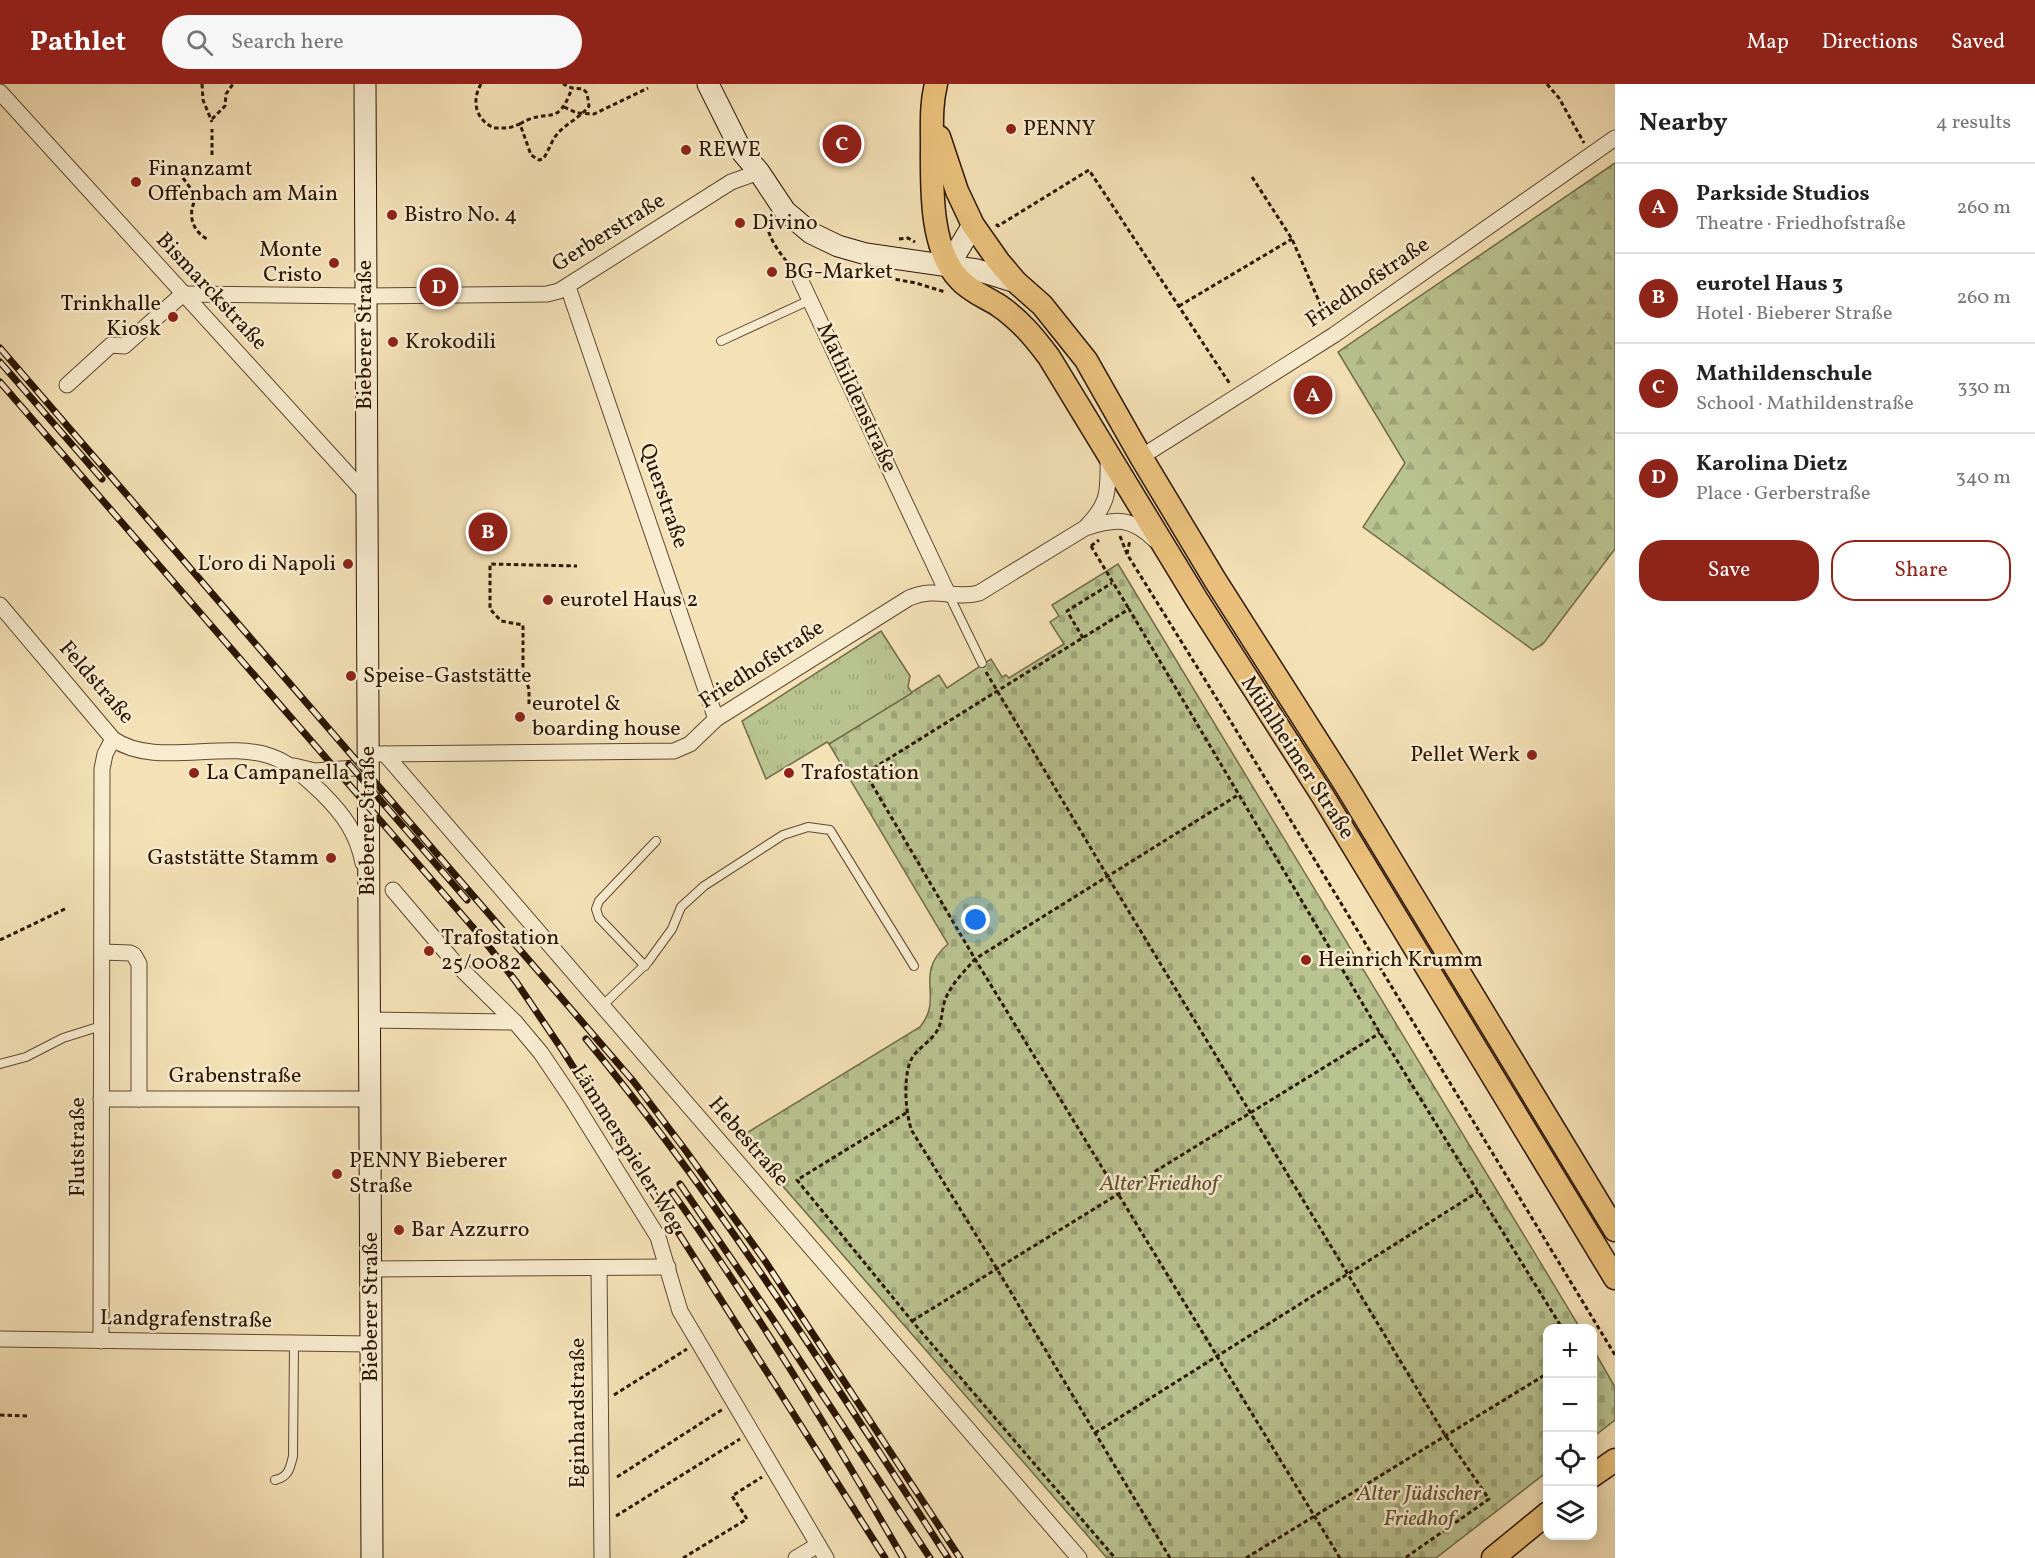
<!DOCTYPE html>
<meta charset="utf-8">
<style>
:root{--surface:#fff;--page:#f6f6f6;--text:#222;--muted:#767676;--line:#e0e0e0;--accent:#8f2418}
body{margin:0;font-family:Vollkorn,serif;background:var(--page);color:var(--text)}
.controls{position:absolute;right:18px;bottom:18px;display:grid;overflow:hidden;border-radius:12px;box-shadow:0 3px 15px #0003}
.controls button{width:54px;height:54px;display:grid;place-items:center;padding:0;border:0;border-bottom:2px solid var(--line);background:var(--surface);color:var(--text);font:30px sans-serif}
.you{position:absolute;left:976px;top:836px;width:21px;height:21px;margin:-15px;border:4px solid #fff;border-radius:50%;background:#1a73e8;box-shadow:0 0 0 9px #1a73e833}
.badge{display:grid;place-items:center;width:39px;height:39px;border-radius:50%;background:var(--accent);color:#fff;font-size:20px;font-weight:700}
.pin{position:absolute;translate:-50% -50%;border:3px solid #fff;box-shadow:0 2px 6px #0006}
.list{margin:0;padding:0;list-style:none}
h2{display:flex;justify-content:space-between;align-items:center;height:78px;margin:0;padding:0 24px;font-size:26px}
h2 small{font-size:20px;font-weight:400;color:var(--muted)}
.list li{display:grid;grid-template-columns:39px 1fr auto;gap:18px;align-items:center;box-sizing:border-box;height:90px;padding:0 24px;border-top:2px solid var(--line)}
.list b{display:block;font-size:22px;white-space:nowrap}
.list p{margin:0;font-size:20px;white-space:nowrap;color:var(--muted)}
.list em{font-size:20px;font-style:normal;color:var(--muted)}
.actions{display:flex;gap:12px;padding:18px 24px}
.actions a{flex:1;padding:14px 0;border:2px solid var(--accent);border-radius:24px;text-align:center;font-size:21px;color:var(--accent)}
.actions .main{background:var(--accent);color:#fff}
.icon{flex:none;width:33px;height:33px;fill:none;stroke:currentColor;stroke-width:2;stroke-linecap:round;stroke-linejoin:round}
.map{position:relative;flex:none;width:1615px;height:1474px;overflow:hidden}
header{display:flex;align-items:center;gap:36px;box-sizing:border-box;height:84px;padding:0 30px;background:var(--accent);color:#fff}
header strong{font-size:28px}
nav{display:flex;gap:33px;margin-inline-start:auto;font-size:21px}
.search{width:420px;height:54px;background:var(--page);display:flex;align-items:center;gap:15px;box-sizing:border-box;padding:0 21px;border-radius:33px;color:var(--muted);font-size:22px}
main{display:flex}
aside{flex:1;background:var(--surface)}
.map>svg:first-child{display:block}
.forest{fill:url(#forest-firs);stroke:#726c49;stroke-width:1.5}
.cemetery{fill:url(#cemetery-stones);stroke:#726c49;stroke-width:1.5}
.park{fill:url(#park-tufts);stroke:#726c49;stroke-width:1.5}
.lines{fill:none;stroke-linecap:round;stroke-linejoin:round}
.lane-casing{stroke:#5d482f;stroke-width:10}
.street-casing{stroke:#5d482f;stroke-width:17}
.secondary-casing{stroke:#2b1502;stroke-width:23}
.primary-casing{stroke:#2b1502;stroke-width:25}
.path{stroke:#2b1502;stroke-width:3;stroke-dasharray:4.5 3;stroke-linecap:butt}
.lane{stroke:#f8ecd0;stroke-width:8}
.street{stroke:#f8ecd0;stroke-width:15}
.secondary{stroke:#f8ecd0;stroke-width:21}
.primary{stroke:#eac07b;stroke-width:22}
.rail-casing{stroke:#2b1502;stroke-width:7}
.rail{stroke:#f8ecd0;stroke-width:4.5;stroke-dasharray:14;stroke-linecap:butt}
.poi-dot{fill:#8f2418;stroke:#f8ecd0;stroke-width:2}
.labels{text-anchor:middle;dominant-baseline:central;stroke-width:5;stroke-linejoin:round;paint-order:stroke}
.poi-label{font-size:22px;fill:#2b1502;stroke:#f8ecd0;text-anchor:start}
.street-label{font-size:22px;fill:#2b1502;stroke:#f8ecd0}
.park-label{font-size:22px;font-style:italic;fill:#5d5234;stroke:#f8ecd0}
</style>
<header>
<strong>Pathlet</strong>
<div class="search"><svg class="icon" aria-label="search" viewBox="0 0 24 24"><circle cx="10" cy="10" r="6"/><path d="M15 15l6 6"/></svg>Search here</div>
<nav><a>Map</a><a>Directions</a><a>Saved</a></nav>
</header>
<main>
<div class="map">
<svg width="1615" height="1474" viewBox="0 0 1615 1474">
<defs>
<pattern id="forest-firs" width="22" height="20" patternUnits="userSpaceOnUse" patternTransform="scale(1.5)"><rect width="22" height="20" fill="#b9c390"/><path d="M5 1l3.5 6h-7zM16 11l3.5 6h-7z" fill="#9fa77b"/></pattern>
<pattern id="cemetery-stones" width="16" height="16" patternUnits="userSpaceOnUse" patternTransform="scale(1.5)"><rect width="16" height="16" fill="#b9c390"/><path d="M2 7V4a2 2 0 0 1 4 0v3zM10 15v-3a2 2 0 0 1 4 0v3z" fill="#9fa77b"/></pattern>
<pattern id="park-tufts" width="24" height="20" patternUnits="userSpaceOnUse" patternTransform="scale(1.5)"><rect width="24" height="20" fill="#b9c390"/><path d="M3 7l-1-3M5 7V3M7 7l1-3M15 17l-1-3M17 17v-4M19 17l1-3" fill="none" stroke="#9fa77b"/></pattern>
</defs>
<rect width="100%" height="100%" fill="#f4e1b6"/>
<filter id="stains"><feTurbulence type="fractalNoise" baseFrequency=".00333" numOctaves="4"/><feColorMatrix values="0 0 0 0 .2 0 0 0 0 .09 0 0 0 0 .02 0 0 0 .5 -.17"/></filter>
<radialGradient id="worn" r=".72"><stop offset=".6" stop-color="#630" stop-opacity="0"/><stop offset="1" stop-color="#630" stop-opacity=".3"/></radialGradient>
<polygon class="forest" points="1615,79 1615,465 1543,560 1533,566 1363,443 1405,379 1338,268"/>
<g class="cemetery">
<path d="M1118,480L1580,1244H1548L1547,1388L1436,1474H1107L740,1053L920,943C945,912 912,891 948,860L829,660L939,591L947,604L991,575L1002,593L1006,591L1009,594L1064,560L1050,538L1059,532L1052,521Z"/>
<polygon points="1593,1265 1615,1303 1615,1336 1593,1353"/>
</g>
<polygon class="park" points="881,547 910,592 908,603 912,609 829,660 827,658 766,695 742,637"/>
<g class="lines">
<g class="lane-casing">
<g id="lane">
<polyline points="721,257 810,216"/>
<polyline points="949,511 982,579"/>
<polyline points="645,882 599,834 596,825 599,817 656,757"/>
<polyline points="601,923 648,878 672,845 681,823 704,802 783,751 808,743 830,746 914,882"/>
<polyline points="0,980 26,973 63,954 101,942"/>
<path d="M275,1396C289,1393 290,1384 293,1372L294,1259"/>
</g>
</g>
<g class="street-casing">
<g id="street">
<polyline points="0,8 366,410"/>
<polyline points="800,195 948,510"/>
<polyline points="568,203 716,635"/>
<polyline points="67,301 111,261 124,262 183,210 365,212 547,210 559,207 731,98 759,88"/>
<polyline points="1141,373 1334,251 1615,54"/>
<path d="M1087,442C1111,417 1108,404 1108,371"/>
<path d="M0,521L113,655C154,684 224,656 270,672C291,679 307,695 322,709C344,731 357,749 363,779"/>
<path d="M378,670L674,667L690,660L716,635L909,514C937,502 953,516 979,509L1085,444C1116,434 1131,433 1155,456"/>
<polyline points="385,670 1079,1474"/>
<polyline points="294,682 315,687 368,683"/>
<polyline points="393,806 456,880 515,938 541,969 572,1015 658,1153 680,1227 826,1474"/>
<polyline points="102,868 130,869 134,871 139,880 139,1015"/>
<polyline points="369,936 515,938"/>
<polyline points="101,1015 370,1015"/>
<polyline points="599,1184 602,1474"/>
<polyline points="370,1185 668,1183"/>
<polyline points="0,1255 371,1260"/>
<polyline points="101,1257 102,685 105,670 113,655"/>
<polyline points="796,1474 818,1461"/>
</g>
</g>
<g class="secondary-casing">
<g id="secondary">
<polyline points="365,0 372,1474"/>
<polyline points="708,0 742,68 759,88 785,127 811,149 838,162 866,170 977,186 1016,198"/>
<polyline points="949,181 973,141"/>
</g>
</g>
<g class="primary-casing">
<g id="primary">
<path d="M936,0C931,20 932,39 932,59C932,100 929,165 960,196C970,207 985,213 998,221C1019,235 1034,253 1049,273L1197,516L1324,714L1615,1194"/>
<polyline points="939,53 957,107 973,141 999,178 1016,198 1042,221 1086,276 1141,373 1215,496 1345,700 1615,1146"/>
<polyline points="1592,1392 1615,1376"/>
<polyline points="1493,1474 1548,1429"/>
</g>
</g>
<g class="path">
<polyline points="202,0 203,16 212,38"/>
<path d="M481,0C471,17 476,36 494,44H509L520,40L531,71L539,76L543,75C549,67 551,57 558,49C567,39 581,33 589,22L587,9L583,5L572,4L563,0"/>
<polyline points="1547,0 1559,14 1584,59"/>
<polyline points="564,23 577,29 594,30 648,4"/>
<polyline points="212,35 225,22 226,10 233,0"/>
<path d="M520,40C548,22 557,46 572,4"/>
<polyline points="212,71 212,45"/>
<polyline points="1252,93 1292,155 1328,238"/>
<path d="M183,94L197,113C187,128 191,146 207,155"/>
<path d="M766,133C767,154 779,168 792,184"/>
<polyline points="996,140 998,142 1089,86 1230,300"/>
<polyline points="899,155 908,154 915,158"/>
<polyline points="866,190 916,199 945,208"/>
<polyline points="1179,222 1292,155"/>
<polyline points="1120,452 1127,470 1225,628 1615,1271"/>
<polyline points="1091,462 1099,456"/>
<polyline points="1091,462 1129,525"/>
<polyline points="1127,470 1130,456"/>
<polyline points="1083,554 1067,527 1112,499"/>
<polyline points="986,588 1108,793 1445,1351 1489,1415 1405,1474"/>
<polyline points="529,620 529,605 523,588 523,541 501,537 490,525 490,480 577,482"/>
<polyline points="0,856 67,824"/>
<polyline points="906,1029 797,1096 912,1237 1115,1474"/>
<polyline points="912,1237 1380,949"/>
<polyline points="614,1311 687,1265"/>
<polyline points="0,1331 27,1332"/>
<polyline points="1095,1349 1478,1108"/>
<polyline points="617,1393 723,1325"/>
<polyline points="616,1432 740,1355"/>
<polyline points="683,1474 747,1435 732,1412 762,1393"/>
<path d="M1170,1474L997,1185L912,1047C905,1030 902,986 914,971C922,961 934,955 939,943C942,935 942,925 945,916C951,900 964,888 975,875L1238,711"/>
<polyline points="1246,1474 1548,1289"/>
<polyline points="1340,1474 975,875 870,697 869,692 872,685 1129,525 1380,949 1562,1244"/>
</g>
<use href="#lane" class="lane"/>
<use href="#street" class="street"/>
<use href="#secondary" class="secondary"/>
<use href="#primary" class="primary"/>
<g class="rail-casing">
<g id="rail">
<polyline points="0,264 634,998 686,1067 765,1177 960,1474"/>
<polyline points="0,278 102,395"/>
<polyline points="0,298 483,855 517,899 563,967 885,1474"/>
<polyline points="349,680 467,816"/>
<path d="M586,955C721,1118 833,1297 948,1474"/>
<polyline points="680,1100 772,1234 930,1474"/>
<path d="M672,1108C756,1225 831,1349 903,1474"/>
</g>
</g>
<use href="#rail" class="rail"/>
</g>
<g class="poi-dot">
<circle cx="1011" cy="45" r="6"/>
<circle cx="686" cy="66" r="6"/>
<circle cx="136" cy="98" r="6"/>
<circle cx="392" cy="131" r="6"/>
<circle cx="740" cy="139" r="6"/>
<circle cx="334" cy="179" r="6"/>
<circle cx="772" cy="188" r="6"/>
<circle cx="173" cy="233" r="6"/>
<circle cx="393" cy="258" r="6"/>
<circle cx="348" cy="480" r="6"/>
<circle cx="548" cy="516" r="6"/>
<circle cx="351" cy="592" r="6"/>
<circle cx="520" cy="633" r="6"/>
<circle cx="1532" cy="671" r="6"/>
<circle cx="194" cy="689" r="6"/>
<circle cx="789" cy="689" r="6"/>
<circle cx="331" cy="774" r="6"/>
<circle cx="429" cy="867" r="6"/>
<circle cx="1306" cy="876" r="6"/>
<circle cx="337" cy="1090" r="6"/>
<circle cx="399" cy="1146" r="6"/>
</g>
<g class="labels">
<g class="poi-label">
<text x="1023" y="45">PENNY</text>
<text x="698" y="66">REWE</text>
<text x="148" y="85">Finanzamt<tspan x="148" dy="25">Offenbach am Main</tspan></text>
<text x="404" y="131">Bistro No. 4</text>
<text x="752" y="139">Divino</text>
<text x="322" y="166" text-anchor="end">Monte<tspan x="322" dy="25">Cristo</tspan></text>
<text x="784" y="188">BG-Market</text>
<text x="161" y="220" text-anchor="end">Trinkhalle<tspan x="161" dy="25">Kiosk</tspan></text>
<text x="405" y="258">Krokodili</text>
<text x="336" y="480" text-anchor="end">L'oro di Napoli</text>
<text x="560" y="516">eurotel Haus 2</text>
<text x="363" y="592">Speise-Gaststätte</text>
<text x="532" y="620">eurotel &amp;<tspan x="532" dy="25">boarding house</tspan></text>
<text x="1520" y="671" text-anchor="end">Pellet Werk</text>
<text x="206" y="689">La Campanella</text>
<text x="801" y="689">Trafostation</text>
<text x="319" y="774" text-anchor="end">Gaststätte Stamm</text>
<text x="441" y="854">Trafostation<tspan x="441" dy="25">25/0082</tspan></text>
<text x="1318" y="876">Heinrich Krumm</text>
<text x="349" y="1077">PENNY Bieberer<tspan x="349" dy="25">Straße</tspan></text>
<text x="411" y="1146">Bar Azzurro</text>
</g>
<g class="street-label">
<text transform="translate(609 149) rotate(-32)">Gerberstraße</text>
<text transform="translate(1368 199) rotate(-34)">Friedhofstraße</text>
<text transform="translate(211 208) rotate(47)">Bismarckstraße</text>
<text transform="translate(365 251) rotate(-90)">Bieberer Straße</text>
<text transform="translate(856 314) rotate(65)">Mathildenstraße</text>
<text transform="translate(663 412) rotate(71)">Querstraße</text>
<text transform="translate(762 581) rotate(-33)">Friedhofstraße</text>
<text transform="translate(96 599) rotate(49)">Feldstraße</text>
<text transform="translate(1297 674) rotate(57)">Mühlheimer Straße</text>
<text transform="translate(368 737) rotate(-90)">Bieberer Straße</text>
<text x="235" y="992">Grabenstraße</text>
<text transform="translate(748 1058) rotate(49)">Hebestraße</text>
<text transform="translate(78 1063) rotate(-90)">Flutstraße</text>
<text transform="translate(627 1065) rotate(58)">Lämmerspieler Weg</text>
<text transform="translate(371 1223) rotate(-90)">Bieberer Straße</text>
<text transform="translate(186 1236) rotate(1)">Landgrafenstraße</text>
<text transform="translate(578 1329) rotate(-90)">Eginhardstraße</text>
</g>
<g class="park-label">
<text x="1159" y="1100">Alter Friedhof</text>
<text x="1419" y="1410">Alter Jüdischer<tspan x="1419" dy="25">Friedhof</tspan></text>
</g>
</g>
<rect width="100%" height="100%" filter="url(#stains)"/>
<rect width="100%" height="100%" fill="url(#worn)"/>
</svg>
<div class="controls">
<button>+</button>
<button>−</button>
<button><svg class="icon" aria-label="locate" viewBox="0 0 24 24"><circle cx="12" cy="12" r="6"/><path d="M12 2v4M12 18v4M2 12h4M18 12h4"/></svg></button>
<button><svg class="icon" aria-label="layers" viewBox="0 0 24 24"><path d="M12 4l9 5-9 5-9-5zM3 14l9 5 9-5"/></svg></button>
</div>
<div class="you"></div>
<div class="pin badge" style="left:1313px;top:311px">A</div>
<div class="pin badge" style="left:488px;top:448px">B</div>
<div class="pin badge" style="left:842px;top:60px">C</div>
<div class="pin badge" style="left:439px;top:203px">D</div>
</div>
<aside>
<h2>Nearby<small>4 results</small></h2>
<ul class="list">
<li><span class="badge">A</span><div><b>Parkside Studios</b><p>Theatre · Friedhofstraße</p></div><em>260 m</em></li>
<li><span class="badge">B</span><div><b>eurotel Haus 3</b><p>Hotel · Bieberer Straße</p></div><em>260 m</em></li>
<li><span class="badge">C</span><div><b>Mathildenschule</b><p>School · Mathildenstraße</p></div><em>330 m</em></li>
<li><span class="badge">D</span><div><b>Karolina Dietz</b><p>Place · Gerberstraße</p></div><em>340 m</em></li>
</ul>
<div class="actions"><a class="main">Save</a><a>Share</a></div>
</aside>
</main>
